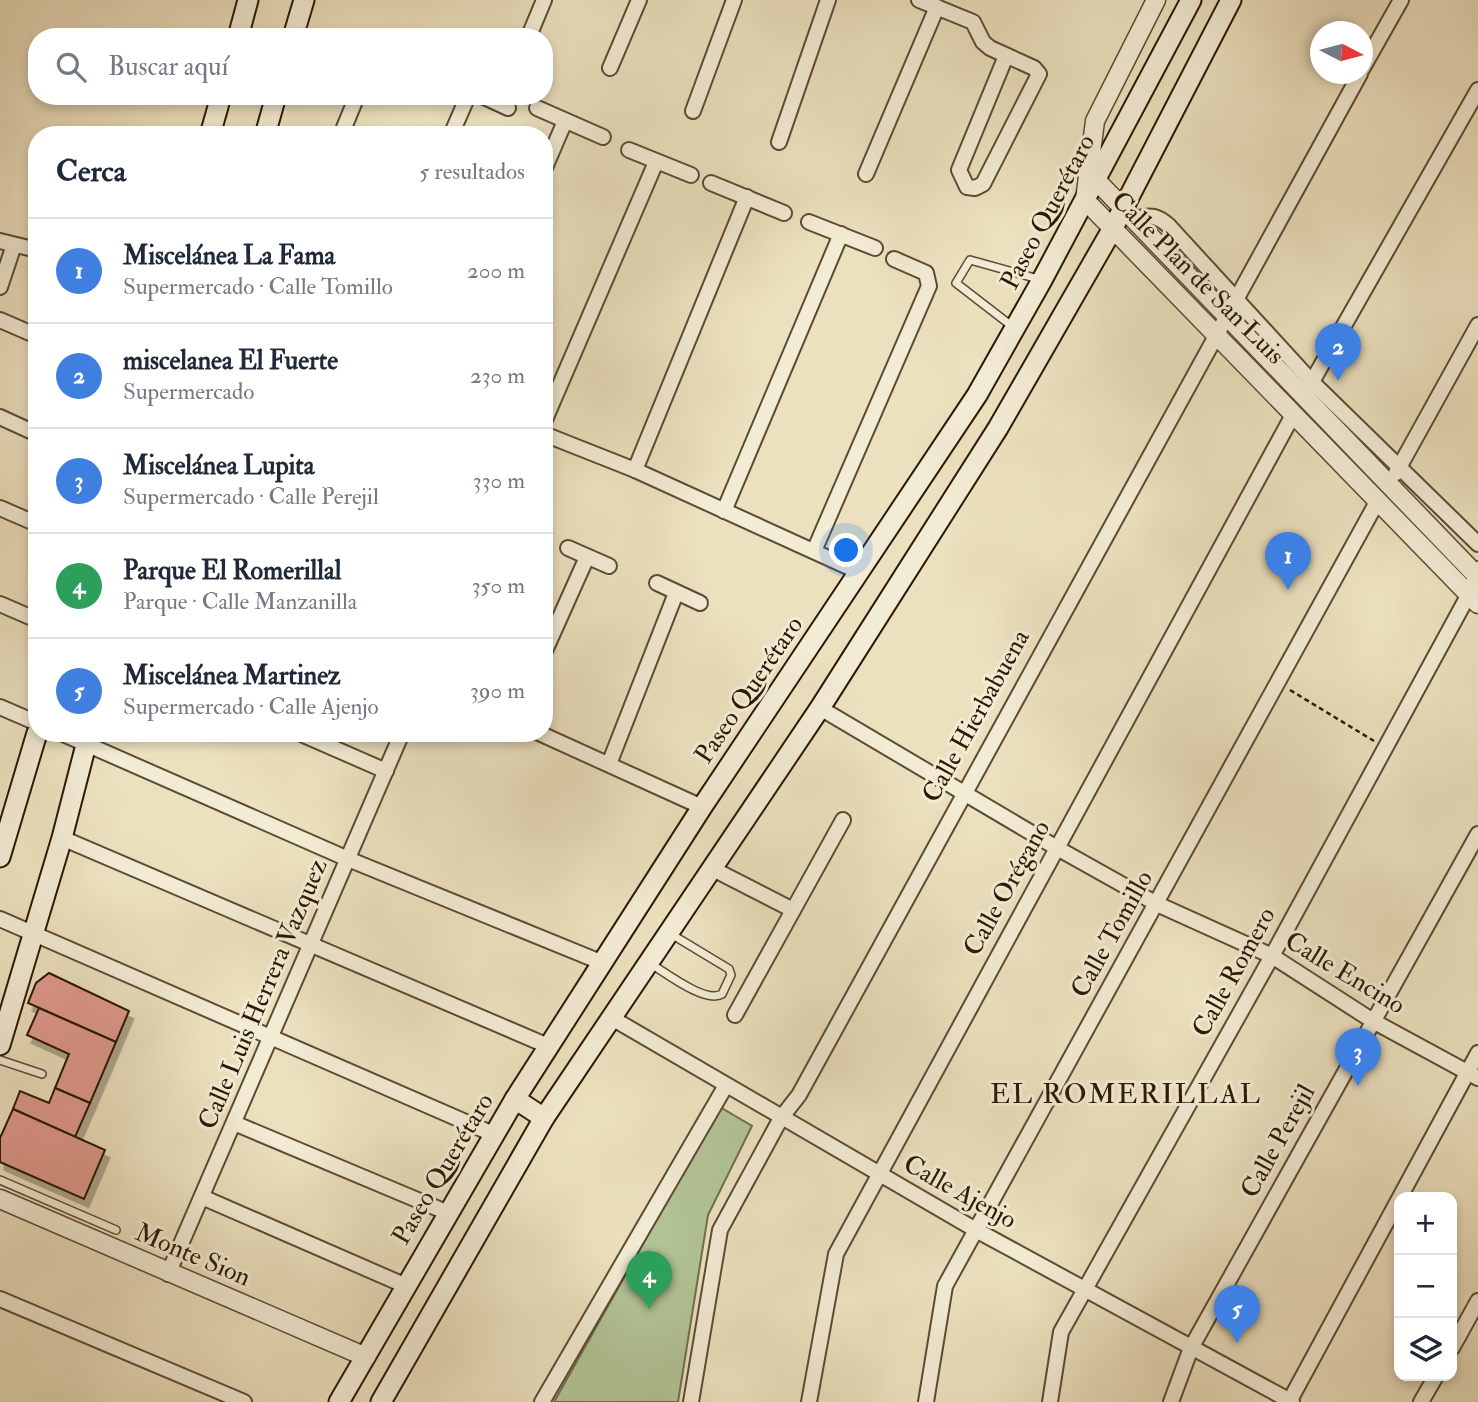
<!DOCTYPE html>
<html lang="es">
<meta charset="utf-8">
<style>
:root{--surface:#fff;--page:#f6f6f7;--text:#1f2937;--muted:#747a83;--line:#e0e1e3;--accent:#8f2418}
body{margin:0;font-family:"IM FELL Double Pica",serif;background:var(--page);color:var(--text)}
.controls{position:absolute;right:21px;bottom:21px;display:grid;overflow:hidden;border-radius:14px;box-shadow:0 4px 10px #0003}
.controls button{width:63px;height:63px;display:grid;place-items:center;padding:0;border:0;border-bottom:2px solid var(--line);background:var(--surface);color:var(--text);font:35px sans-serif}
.compass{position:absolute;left:1310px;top:21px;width:63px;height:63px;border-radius:50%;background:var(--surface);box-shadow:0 4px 10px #0003;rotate:96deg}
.you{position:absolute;left:847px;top:551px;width:24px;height:24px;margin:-18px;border:5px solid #fff;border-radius:50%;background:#1a73e8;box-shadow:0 0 0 10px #1a73e833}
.badge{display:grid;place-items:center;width:46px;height:46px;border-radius:50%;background:var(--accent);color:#fff;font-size:23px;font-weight:700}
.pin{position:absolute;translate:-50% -58px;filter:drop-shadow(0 2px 4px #0008)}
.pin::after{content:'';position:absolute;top:37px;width:24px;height:21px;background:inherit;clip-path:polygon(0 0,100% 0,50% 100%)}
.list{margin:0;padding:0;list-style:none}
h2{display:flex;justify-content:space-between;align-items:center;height:91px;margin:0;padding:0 28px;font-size:30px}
h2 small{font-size:23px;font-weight:400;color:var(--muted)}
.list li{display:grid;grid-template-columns:46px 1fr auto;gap:21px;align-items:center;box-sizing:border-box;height:105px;padding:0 28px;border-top:2px solid var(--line)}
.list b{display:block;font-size:26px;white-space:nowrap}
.list p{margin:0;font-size:23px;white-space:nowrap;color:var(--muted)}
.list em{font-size:23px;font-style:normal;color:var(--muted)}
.icon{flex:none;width:38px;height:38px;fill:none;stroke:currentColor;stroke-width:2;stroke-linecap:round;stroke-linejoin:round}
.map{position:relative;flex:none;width:1478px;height:1402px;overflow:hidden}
.search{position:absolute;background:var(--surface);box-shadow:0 4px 10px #0003;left:28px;top:28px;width:525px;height:77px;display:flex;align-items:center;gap:18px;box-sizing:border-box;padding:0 24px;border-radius:28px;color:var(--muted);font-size:26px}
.panel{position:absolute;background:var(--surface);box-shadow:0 4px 10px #0003;left:28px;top:126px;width:525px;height:616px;border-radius:28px}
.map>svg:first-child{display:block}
.green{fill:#b2c496;stroke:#6f6e4d;stroke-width:2}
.building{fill:#df9a8d;stroke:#2c1904;stroke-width:2;filter:url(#shadow)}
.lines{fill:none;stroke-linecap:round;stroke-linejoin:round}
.service-casing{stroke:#5c4b33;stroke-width:10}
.minor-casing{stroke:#5c4b33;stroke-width:18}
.tertiary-casing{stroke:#5c4b33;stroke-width:21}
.secondary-casing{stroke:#2c1904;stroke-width:23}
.path{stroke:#2c1904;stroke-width:2.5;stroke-dasharray:5 3.5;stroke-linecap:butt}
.service{stroke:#f3ecd5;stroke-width:7}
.minor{stroke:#f3ecd5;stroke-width:14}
.tertiary{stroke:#f3ecd5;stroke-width:18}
.secondary{stroke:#f3ecd5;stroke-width:19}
.labels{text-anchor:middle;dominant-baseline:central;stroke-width:6;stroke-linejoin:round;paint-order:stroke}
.street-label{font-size:26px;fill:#2c1904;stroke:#f3ecd5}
.neighbourhood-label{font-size:28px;letter-spacing:2px;fill:#2c1904;stroke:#f3ecd5}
</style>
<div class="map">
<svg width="1478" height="1402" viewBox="0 0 1478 1402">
<defs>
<filter id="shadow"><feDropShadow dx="4.5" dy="8" stdDeviation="0" flood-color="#0004"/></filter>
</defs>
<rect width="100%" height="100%" fill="#ece1bf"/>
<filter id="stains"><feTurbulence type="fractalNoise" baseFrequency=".00286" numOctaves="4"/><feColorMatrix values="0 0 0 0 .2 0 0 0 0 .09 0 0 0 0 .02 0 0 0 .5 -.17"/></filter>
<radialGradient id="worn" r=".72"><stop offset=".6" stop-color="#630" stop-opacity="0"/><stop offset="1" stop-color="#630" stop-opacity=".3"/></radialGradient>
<polygon class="green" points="720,1107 752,1126 708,1215 678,1402 554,1402"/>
<g class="building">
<polygon points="49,973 129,1011 116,1042 28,1003 36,983"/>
<polygon points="39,1008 116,1042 90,1103 55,1088 69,1054 27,1035"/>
<polygon points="55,1088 90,1103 75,1137 13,1109 20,1091 49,1103"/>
<polygon points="13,1109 105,1150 84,1199 0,1162 0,1138"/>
</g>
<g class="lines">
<g class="service-casing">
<g id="service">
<polyline points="1013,327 956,283 970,260 1042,280"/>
<path d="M651,964C666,973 706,1004 722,994L731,975L729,969L671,934"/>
<polyline points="0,1060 42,1074"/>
<polyline points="0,1180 116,1230"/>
</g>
</g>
<g class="minor-casing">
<g id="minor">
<polyline points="919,0 973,22 983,42 990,48 1034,68 1039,74 983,184 975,188 967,187 959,170 1006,56"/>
<polyline points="529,36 544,0"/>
<polyline points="610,68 639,0"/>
<polyline points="1362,69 1401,0"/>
<polyline points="482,96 508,108"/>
<polyline points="537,108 603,137"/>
<polyline points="693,111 734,0"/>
<polyline points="341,135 357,96"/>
<polyline points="451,135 468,96"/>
<polyline points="779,142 828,0"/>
<polyline points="629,150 691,175"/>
<polyline points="544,170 565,121"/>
<polyline points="866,174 937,7"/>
<polyline points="711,183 784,213"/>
<path d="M1136,219C1150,214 1158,216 1169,226L1312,382L1478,544"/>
<polyline points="809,222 875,248"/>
<polyline points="0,241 37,250"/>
<polyline points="0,287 14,245"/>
<polyline points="0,320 37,336"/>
<polyline points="1309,387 1478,90"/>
<polyline points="0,417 37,434"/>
<polyline points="544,422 656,162"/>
<polyline points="544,434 635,470 859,572"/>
<polyline points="635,470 747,197"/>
<polyline points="1396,473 1478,325"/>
<polyline points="0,508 37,524"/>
<polyline points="724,511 841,234"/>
<polyline points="568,548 609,566"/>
<polyline points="814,551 929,286 926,273 894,259"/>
<polyline points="657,583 700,603"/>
<polyline points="0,604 37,620"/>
<polyline points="544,653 587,557"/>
<polyline points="0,707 37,723"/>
<polyline points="820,708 1057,848 1157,904 1272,956 1373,1021 1478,1078"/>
<polyline points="61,733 348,859 603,963"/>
<polyline points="299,733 386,771"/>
<polyline points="539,733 702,807"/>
<polyline points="609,764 676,593"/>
<polyline points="62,838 548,1046"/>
<polyline points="711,868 793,910"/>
<polyline points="0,919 493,1134"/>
<polyline points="735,1015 843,820"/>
<polyline points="610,1017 976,1230 1292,1402"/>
<polyline points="234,1123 446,1212"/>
<polyline points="202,1197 404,1285"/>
<polyline points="168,1274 402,733"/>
<polyline points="0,1299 244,1402"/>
<polyline points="1452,1348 1478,1301"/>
<polyline points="542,1402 725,1087"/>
<polyline points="691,1402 720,1230 781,1118 799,1095 1360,74"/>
<polyline points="809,1402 836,1254 1294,413"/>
<polyline points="926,1402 945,1286 1377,502"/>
<polyline points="1050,1402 1061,1332 1272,956 1469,594 1478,569"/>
<polyline points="1171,1402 1191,1348 1478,834"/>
<polyline points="1289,1402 1478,1053"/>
<polyline points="1421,1402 1436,1376"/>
</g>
</g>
<g class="tertiary-casing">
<g id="tertiary">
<polyline points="1156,0 1095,121 1085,200 1478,604"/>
<polyline points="1096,180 1478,577"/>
<polyline points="0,1199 366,1357"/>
</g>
</g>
<g class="secondary-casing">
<g id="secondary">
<polyline points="238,37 248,0"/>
<polyline points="293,37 304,0"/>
<polyline points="210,135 221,96"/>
<polyline points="265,135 276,96"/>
<polyline points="0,857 37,733"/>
<polyline points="0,1045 62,838 89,733"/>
<polyline points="515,1099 544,1118"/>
<polyline points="339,1402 515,1099 702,807 977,395 1042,280 1191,0"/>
<polyline points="381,1402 544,1118 820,708 998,428 1113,228 1231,0"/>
</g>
</g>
<polyline class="path" points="1290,690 1374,741"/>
<use href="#service" class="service"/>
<use href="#minor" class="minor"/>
<use href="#tertiary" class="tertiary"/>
<use href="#secondary" class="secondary"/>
</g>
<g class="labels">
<g class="street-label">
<text transform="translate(1048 212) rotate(-62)">Paseo Querétaro</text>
<text transform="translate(1198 278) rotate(45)">Calle Plan de San Luis</text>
<text transform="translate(749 690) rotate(-56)">Paseo Querétaro</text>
<text transform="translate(976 716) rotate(-61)">Calle Hierbabuena</text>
<text transform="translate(1007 888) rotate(-61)">Calle Orégano</text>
<text transform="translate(1112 934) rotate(-61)">Calle Tomillo</text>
<text transform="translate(1234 972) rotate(-61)">Calle Romero</text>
<text transform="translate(1345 973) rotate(31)">Calle Encino</text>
<text transform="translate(263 994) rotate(-67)">Calle Luis Herrera Vazquez</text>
<text transform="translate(1278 1141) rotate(-61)">Calle Perejil</text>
<text transform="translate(443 1169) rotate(-59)">Paseo Querétaro</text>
<text transform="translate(960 1192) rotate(29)">Calle Ajenjo</text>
<text transform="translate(193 1255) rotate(23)">Monte Sion</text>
</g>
<g class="neighbourhood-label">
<text x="1126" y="1094">EL ROMERILLAL</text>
</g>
</g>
<rect width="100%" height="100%" filter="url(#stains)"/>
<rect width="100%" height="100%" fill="url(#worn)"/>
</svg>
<div class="controls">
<button>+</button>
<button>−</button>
<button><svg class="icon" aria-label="layers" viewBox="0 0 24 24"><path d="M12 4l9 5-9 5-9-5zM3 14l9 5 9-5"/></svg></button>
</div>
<svg class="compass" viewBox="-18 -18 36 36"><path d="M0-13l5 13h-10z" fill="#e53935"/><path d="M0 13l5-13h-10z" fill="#747a83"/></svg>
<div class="you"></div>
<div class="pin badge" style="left:1288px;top:590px;background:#3f7fe0">1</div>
<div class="pin badge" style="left:1338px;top:381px;background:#3f7fe0">2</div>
<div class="pin badge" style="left:1358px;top:1086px;background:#3f7fe0">3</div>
<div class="pin badge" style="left:649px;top:1309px;background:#2e9e5b">4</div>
<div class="pin badge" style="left:1237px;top:1343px;background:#3f7fe0">5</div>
<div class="search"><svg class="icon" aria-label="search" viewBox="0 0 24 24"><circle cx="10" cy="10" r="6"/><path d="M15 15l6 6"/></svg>Buscar aquí</div>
<section class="panel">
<h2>Cerca<small>5 resultados</small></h2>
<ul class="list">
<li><span class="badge" style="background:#3f7fe0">1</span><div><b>Miscelánea La Fama</b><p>Supermercado · Calle Tomillo</p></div><em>200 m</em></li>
<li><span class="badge" style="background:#3f7fe0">2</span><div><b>miscelanea El Fuerte</b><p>Supermercado</p></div><em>230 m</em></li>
<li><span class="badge" style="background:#3f7fe0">3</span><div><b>Miscelánea Lupita</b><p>Supermercado · Calle Perejil</p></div><em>330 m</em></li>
<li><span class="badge" style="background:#2e9e5b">4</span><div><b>Parque El Romerillal</b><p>Parque · Calle Manzanilla</p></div><em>350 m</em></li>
<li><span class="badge" style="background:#3f7fe0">5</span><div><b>Miscelánea Martinez</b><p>Supermercado · Calle Ajenjo</p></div><em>390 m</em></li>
</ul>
</section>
</div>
